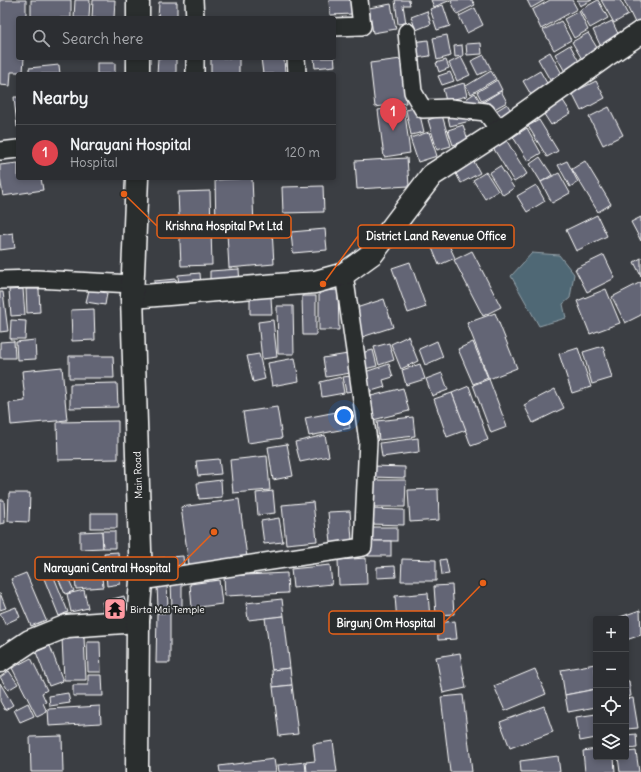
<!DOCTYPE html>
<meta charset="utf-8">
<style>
:root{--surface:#2c2e32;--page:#34363a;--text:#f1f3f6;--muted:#a6a8ac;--line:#484a4d;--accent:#8c9099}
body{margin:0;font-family:Delius,sans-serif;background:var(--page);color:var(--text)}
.controls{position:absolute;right:12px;bottom:12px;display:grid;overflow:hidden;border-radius:4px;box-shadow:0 2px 6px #0003}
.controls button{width:36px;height:36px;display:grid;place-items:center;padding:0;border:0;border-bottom:1px solid var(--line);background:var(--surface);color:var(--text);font:20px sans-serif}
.you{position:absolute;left:344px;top:416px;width:14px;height:14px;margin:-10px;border:3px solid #fff;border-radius:50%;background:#1a73e8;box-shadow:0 0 0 6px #1a73e833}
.badge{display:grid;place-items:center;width:26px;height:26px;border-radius:50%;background:var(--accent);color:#fff;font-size:13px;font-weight:700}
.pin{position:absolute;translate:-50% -33px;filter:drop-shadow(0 1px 2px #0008)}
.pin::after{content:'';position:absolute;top:21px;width:14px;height:12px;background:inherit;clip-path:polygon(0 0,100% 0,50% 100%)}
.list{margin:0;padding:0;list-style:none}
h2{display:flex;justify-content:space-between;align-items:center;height:52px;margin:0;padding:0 16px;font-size:17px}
h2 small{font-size:13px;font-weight:400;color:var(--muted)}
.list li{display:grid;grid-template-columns:26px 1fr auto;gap:12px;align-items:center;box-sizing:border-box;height:56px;padding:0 16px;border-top:1px solid var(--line)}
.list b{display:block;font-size:15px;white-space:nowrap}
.list p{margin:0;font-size:13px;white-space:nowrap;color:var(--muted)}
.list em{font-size:13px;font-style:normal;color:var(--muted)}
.icon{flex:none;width:22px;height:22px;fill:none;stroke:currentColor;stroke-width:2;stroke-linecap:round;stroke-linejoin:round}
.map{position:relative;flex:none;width:641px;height:772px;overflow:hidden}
.search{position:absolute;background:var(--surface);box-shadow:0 2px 6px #0003;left:16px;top:16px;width:320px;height:44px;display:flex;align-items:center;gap:10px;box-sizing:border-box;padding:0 14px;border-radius:4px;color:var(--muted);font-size:15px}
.panel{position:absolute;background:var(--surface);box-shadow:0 2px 6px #0003;left:16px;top:72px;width:320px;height:108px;border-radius:4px}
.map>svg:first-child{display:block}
.water{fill:#4f6774;stroke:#95a4ac}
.building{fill:#646574;stroke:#fff}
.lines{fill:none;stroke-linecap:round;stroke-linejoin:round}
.street-casing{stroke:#fff;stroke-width:20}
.secondary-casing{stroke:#fff;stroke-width:25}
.primary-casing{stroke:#fff;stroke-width:25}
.street{stroke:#2a2d2e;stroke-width:17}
.secondary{stroke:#2a2d2e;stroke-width:22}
.primary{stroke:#2a2d2e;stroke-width:22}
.labels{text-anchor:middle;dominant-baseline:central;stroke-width:3.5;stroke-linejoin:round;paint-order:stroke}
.street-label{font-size:10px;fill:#fff;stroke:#2a2d2e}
.poi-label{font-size:10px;fill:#fff;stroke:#2a2d2e;text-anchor:start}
.leader{fill:none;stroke:#e96118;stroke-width:1.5}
.callout-dot{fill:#e96118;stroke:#2a2d2e;stroke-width:1.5}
.callout{fill:#2a2d2e;stroke:#e96118;stroke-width:1.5}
.callout-label{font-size:11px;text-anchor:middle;font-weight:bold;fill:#fff}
</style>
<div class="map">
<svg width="641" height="772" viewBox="0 0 641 772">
<rect width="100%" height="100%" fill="#3b3e43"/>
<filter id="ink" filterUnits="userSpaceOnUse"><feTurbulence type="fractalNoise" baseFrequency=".025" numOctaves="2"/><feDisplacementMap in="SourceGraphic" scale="8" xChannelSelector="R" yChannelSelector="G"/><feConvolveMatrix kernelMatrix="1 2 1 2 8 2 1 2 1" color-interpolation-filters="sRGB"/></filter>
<g filter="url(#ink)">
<polygon class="water" points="532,253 559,255 574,274 570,298 563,304 566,318 539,326 511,276"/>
<g class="building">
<polygon points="0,0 26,0 26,18 18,18 18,58 24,58 23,72 11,72 10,86 0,85"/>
<rect x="31" y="0" width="40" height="18"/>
<polygon points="75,0 90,0 89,18 74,18"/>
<polygon points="93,0 115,0 114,18 92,18"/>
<polygon points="329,0 353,0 353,14 330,15"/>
<polygon points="395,0 409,0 410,5 403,5 406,23 398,24"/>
<polygon points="431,0 451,0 434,7"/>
<polygon points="453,0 472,0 475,5 457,14 451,1"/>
<polygon points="527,0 545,0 531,8"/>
<polygon points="550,0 572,0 577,9 541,29 532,10"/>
<polygon points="577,0 592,0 580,6"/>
<polygon points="598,0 608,18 590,28 580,10"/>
<polygon points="601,0 620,0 628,15 614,23"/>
<polygon points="624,0 641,0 641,23 636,25"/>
<polygon points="159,2 177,2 177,18 158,18"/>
<polygon points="391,4 396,29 373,33 369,8"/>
<polygon points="443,5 450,26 437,30 430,9"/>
<polygon points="475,8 483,25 467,33 459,16"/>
<polygon points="427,11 431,24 416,30 411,17"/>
<polygon points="579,11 588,30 574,38 564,19"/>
<polygon points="561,21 571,40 554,50 543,30"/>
<polygon points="612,21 621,40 602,49 593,30"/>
<polygon points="588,33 602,56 586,66 572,42"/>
<polygon points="447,35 451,56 437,60 433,38"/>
<polygon points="428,40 430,56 416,58 413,42"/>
<polygon points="481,43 482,54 467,55 466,44"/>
<polygon points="462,45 463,56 455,57 454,46"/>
<polygon points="570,45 583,69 568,77 555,54"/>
<polygon points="550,52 566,81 554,87 538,59"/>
<polygon points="334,54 335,66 315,68 314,58 334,58"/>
<polygon points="484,55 491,69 478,75 471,61"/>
<polygon points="461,57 470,75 457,81 449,63"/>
<polygon points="158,58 176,58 176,74 157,74"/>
<rect x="211" y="58" width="28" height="16"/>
<polygon points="261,58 284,58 285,74 263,74"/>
<polygon points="401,59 406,103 375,107 370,63"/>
<polygon points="446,60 449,68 439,72 436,63"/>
<rect x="97" y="63" width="18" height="11"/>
<polygon points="59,65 60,74 29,74 29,68"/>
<polygon points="491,71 496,79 471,94 466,86"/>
<polygon points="540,71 551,90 534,100 523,81"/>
<polygon points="450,72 454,81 442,85 438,76"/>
<polygon points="497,80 502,90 482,101 477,92"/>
<polygon points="596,81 605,98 581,111 572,93"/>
<polygon points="464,83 467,96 446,101 443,89"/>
<polygon points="501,91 507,102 489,112 483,102"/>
<polygon points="475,93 481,103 472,108 466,99"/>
<polygon points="14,97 18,97 18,127 17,127"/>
<polygon points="562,99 571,113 551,125 542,111"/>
<polygon points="507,104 513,114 497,124 491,114"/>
<polygon points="404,106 410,153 384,157 378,110"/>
<polygon points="418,107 424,132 411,135 406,110"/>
<polygon points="609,107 623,135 603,145 589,117"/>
<polygon points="471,111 474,120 450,126 448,117"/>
<polygon points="442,115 451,146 437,150 428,120"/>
<polygon points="539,120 558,151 547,157 528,126"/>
<polygon points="463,125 468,140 453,145 448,130"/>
<polygon points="527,128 541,153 528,161 513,137"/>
<polygon points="429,132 437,156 418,162 410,138"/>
<polygon points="505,138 527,174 514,182 492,146"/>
<polygon points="540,157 552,175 541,182 530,164"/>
<polygon points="407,158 409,186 357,189 355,161"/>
<polygon points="472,158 480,173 461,183 453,168"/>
<polygon points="567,161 578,182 570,187 558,165"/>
<polygon points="585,161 611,204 598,212 572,169"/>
<polygon points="18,163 18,178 41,178 43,190 3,196 0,177 0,165"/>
<polygon points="500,166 514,188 503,195 489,173"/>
<polygon points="486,172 498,191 485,199 473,180"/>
<polygon points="559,173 570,193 552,203 541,182"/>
<polygon points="252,178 254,225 216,226 215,180"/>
<polygon points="536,185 545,201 527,212 517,196"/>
<polygon points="323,186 324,212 283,213 282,187"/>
<polygon points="210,191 212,265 181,266 178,192"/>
<polygon points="597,215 607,236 576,251 566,230"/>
<polygon points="641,217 641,241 631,222"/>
<polygon points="325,229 327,250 293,253 291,232"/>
<polygon points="272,230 274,264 229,268 227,233"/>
<polygon points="13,233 15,248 0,250 0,235"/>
<polygon points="447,241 455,258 439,265 432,248"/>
<polygon points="472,251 501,307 483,316 454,260"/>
<polygon points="604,255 615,278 587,292 575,269"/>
<polygon points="641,258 641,276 634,262"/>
<polygon points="410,262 426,307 408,313 392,268"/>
<polygon points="239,269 240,285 210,287 210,271"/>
<polygon points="200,273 201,287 179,289 178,275"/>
<polygon points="176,279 177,289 155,291 154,281"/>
<polygon points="641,282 641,315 625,323 612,297"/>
<polygon points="23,289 25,315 11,316 9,290"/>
<polygon points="26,289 39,289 40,312 27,313"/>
<polygon points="606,289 620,323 590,334 577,301"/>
<polygon points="89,290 107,293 105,305 86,302"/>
<polygon points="338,290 339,330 319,330 319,291"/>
<polygon points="0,292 3,292 8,331 0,332"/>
<polygon points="302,296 316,296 316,335 303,335"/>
<polygon points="271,297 272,314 250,314 250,298"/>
<polygon points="384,299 393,327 359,338 350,310"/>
<polygon points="277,306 293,306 294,354 278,354"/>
<polygon points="94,309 95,340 72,341 71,310"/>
<polygon points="495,313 517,368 489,379 467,323"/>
<polygon points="11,320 26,321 25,339 10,339"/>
<polygon points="273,320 277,357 262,359 258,322"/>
<polygon points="408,336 418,361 401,369 391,344"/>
<polygon points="35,340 36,359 17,360 16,342"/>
<polygon points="14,341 15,358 0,358 0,342"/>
<polygon points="437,341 443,357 425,365 419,349"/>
<polygon points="473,342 488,378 473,384 458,349"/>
<polygon points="389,343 394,360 379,365 374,347"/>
<polygon points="603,346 612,378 592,384 583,352"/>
<polygon points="578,348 591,387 572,393 559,354"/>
<polygon points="373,350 377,366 361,370 357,354"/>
<polygon points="354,353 357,372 326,377 323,358"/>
<polygon points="259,354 265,379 253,382 247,356"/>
<polygon points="69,356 113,356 114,378 69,378"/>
<polygon points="295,358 299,381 272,386 268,363"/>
<polygon points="389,364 393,377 383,380 385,387 368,392 362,373"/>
<polygon points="420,364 425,379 406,385 402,370"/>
<polygon points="62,367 67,420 11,425 9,403 25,401 22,371"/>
<polygon points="442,373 448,390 432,396 426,379"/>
<polygon points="357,375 359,390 346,392 343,377"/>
<polygon points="341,377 344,393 322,397 320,382"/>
<polygon points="489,379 507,427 491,433 473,385"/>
<polygon points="117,383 118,407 70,408 70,384"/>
<polygon points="469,386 488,440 471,446 452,393"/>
<polygon points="403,388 409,411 373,420 367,397"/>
<polygon points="555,389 564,408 533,423 524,405"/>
<polygon points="452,393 466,430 447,437 434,399"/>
<polygon points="277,407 282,438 248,443 243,412"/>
<polygon points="347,410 350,428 309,436 305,418"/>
<polygon points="413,417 415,436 379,440 377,421"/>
<polygon points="118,421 118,459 58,460 57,422"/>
<polygon points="325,435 329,456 300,462 295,442"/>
<polygon points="418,438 419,452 382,457 380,443"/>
<polygon points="287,444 293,476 273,480 268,447"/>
<polygon points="267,456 270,490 233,493 230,460"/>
<polygon points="219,459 221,474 198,476 196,461"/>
<polygon points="373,466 405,467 405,478 372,477"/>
<polygon points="221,480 222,497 199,499 197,483"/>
<polygon points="372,480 406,480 405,507 372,507"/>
<polygon points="438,489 439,520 410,522 408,490"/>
<polygon points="273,491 275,513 258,515 256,493"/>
<polygon points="9,493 30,493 29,522 8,521"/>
<polygon points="239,499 247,557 189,565 181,507"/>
<polygon points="0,500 4,500 5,523 0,524"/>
<polygon points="313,502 317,541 286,544 282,505"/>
<polygon points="371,509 404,510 404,525 370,524"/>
<polygon points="350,511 352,541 331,543 328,512"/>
<rect x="91" y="513" width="26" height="15"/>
<polygon points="279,518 283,542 264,544 261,521"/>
<rect x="368" y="527" width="29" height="14"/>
<polygon points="102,531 103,548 80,549 80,532"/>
<polygon points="102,531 115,531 115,548 103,548"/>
<rect x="368" y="541" width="23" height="15"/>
<polygon points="118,552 120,584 107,586 104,553"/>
<polygon points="183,556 184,566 158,568 157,558"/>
<polygon points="100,557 103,587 76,589 73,559"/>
<polygon points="366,558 367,584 339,585 338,560"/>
<polygon points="402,559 436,560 436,581 401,581"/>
<polygon points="446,559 449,574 442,575 440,560"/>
<polygon points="330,565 332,584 293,588 291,569"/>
<polygon points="395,566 396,577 377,578 377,567"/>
<polygon points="52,572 68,612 59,616 43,576"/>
<polygon points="26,573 46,620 31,626 11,579"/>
<polygon points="287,573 288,593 225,596 224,576"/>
<polygon points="67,575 74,591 65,594 58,578"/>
<polygon points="182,580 182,607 172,608 171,581"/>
<polygon points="219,580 222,604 192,608 190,584"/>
<polygon points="167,584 168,608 158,608 157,585"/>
<polygon points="452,585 454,614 436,615 434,586"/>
<polygon points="84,590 88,608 71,612 67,594"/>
<polygon points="0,593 6,608 0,610"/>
<polygon points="428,593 430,619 397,622 395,596"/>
<polygon points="124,596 128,615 106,620 102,602"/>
<polygon points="282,599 284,616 248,620 246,603"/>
<polygon points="16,607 20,617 5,624 0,613"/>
<polygon points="640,610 641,635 626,640 626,619 617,619 617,618"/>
<polygon points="157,613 170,613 170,663 156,663"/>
<polygon points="284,616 290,668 272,670 265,618"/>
<polygon points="455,621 457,639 438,640 437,623"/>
<polygon points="84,637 86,680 64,680 62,638"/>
<polygon points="87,642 100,642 101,672 88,672"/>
<polygon points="50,646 63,681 49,686 36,652"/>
<polygon points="460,653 466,688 443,693 436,657"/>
<polygon points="31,658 47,690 42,693 46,702 43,703 47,712 37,717 12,668"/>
<polygon points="595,664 596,689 565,695 561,670"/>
<polygon points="290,668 292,685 273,687 272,670"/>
<polygon points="535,669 546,694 505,711 494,686"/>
<polygon points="9,671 18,684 8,690 0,677"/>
<polygon points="88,675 102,675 103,696 73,696 73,685 88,685"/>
<polygon points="626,681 629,681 631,696 626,697"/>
<polygon points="0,683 13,705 5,710 0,701"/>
<polygon points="292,685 298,734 279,736 273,687"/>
<polygon points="596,689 596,707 568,712 565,695"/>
<polygon points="68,693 70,703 50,706 49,696"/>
<polygon points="463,695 472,772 450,772 441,697"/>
<polygon points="633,698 638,728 626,729 626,699"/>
<polygon points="28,703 34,716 20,722 14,710"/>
<polygon points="100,706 101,723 49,726 48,709"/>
<polygon points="544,706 553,732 510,748 500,722"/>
<polygon points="596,714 596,738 580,741 576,717"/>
<polygon points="636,734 637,748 626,749 626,735"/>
<polygon points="62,736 63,772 31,772 30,737"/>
<polygon points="333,741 337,772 307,772 306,762 315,761 313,744"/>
<polygon points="596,749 596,757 614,757 615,772 585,772 583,751"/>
<polygon points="636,751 639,772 620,772 618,757 626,757 626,752"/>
<polygon points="558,756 560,772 521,772 520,761"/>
<polygon points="274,759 276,772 220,772 219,766"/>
<polygon points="305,762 306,772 279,772 278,765"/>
</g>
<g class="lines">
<g class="street-casing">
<g id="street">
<polyline points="194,0 195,18"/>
<polyline points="334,27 362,26 359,0"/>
<polyline points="407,32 413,92 423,109 450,108 486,112 500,131"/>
<polyline points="195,58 195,74"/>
<polyline points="296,58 297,74"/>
<polyline points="0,151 18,149"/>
<polyline points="0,280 36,279 133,284"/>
<polyline points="141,581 363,547 368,441 344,274"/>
</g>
</g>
<g class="secondary-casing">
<g id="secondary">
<polyline points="132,297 315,282 344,274 373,253 432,175 500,131 604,57 641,32"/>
<polyline points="0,661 30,641 67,626 138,621"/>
</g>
</g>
<g class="primary-casing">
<g id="primary">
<polyline points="138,0 138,18"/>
<polyline points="138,58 138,74"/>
<polyline points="137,772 138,621 141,581 132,297 137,178"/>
</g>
</g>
<use href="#street" class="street"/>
<use href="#secondary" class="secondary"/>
<use href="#primary" class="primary"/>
</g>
</g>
<defs>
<g id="temple-square" transform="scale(1.15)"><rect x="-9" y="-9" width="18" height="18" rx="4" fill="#ff9aa2" stroke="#2a2d2e"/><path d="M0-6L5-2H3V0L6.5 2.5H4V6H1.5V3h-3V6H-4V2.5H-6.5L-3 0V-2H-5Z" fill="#111"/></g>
</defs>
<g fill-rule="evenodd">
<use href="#temple-square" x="115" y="609"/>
</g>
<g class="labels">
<g class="street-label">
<text transform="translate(138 475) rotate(-92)">Main Road</text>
</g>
<g class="poi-label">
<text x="130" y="609">Birta Mai Temple</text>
</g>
</g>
<path class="leader" d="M124 194L157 226M323 284L358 236M214 532L178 568M483 583L444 623"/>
<g class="callout-dot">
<circle cx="124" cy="194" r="4"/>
<circle cx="323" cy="284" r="4"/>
<circle cx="214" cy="532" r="4"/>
<circle cx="483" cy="583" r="4"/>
</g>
<g class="callout">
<rect x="157" y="215" width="134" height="23" rx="4"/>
<rect x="358" y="225" width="156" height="23" rx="4"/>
<rect x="35" y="557" width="143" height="23" rx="4"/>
<rect x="329" y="611" width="115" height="23" rx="4"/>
</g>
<g class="callout-label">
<text x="224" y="230">Krishna Hospital Pvt Ltd</text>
<text x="436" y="240">District Land Revenue Office</text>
<text x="107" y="572">Narayani Central Hospital</text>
<text x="386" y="627">Birgunj Om Hospital</text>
</g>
</svg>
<div class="controls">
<button>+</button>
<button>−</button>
<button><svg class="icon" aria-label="locate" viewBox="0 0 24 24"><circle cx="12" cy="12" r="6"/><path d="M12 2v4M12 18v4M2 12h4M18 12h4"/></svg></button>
<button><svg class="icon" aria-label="layers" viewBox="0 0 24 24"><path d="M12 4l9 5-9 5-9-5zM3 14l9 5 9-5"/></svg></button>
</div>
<div class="you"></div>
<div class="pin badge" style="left:393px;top:131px;background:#e0444e">1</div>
<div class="search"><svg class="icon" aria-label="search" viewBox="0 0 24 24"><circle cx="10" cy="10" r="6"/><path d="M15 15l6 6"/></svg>Search here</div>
<section class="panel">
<h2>Nearby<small></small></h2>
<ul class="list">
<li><span class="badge" style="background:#e0444e">1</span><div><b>Narayani Hospital</b><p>Hospital</p></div><em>120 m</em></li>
</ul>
</section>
</div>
